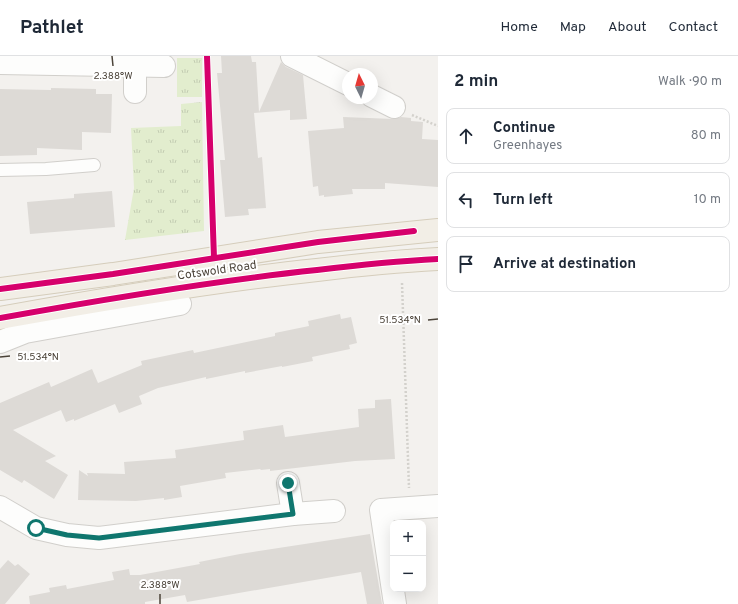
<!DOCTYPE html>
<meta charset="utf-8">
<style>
:root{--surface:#fff;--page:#f2f2f3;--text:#1f2937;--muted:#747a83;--line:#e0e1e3}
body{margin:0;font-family:Overpass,sans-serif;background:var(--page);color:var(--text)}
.controls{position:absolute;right:12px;bottom:12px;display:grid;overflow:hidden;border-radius:8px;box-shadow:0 4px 16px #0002}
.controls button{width:36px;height:36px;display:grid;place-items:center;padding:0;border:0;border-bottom:1px solid var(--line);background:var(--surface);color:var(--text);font:20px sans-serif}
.compass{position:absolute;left:342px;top:12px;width:36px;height:36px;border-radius:50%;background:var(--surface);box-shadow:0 4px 16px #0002;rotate:355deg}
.stop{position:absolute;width:12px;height:12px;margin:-9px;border:3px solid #0f766e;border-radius:50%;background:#fff}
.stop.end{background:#0f766e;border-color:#fff;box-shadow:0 1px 4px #0008}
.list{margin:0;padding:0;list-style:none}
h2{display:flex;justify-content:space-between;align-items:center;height:52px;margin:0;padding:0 16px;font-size:17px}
h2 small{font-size:13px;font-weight:400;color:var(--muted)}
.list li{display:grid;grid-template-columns:26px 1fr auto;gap:12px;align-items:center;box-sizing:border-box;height:56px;margin:0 8px 8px;padding:0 8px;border:1px solid var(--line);border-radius:8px}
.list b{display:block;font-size:15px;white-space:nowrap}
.list p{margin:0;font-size:13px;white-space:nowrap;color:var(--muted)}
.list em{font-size:13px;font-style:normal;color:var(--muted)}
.icon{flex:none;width:22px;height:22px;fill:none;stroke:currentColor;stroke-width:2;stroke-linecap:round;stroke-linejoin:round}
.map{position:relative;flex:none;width:438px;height:548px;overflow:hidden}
header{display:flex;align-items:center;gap:24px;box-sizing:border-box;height:56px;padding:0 20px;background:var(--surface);border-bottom:1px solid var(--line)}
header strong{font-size:19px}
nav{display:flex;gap:22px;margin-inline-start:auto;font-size:14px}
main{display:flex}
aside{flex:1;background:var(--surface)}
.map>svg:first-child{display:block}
.grass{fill:url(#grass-tufts)}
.building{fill:#dddad6}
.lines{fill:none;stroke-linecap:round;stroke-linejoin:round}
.service-casing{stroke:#d1cfcb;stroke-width:14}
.minor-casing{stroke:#d1cfcb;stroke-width:24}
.primary-casing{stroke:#d5cdbb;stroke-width:24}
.path{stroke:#d3d1cc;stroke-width:2.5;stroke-dasharray:2 2;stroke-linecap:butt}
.service{stroke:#fdfdfc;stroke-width:12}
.minor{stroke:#fdfdfc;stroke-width:22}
.primary{stroke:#f2eee6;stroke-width:22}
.cycleway-casing{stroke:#fff;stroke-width:8}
.cycleway{stroke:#d6006c;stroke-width:6}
.route{stroke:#0f766e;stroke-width:5}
.ticks{fill:none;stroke:#4b4339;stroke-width:1.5}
.labels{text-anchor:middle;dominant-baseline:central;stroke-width:4;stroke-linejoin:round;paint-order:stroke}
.street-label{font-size:12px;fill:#4b4339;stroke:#fff}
.ticks-label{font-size:10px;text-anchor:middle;fill:#4b4339;stroke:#fff;stroke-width:4;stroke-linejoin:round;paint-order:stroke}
</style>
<header>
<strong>Pathlet</strong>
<nav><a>Home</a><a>Map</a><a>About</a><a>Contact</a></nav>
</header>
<main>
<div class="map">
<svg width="438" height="548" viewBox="0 0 438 548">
<defs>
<pattern id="grass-tufts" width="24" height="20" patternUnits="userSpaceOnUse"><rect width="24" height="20" fill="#e2edce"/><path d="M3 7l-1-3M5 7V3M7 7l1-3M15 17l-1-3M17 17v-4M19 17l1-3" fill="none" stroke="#c3ccb2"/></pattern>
</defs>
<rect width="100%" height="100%" fill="#f3f1ee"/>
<g class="grass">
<polygon points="202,2 202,41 177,41 177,2"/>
<polygon points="202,46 204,175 125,184 134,132 131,72 181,70 181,48"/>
</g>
<g class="building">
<polygon points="221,0 251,0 252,6 256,6 259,56 281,6 286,11 303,19 307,63 290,64 290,54 254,57 258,102 262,101 266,152 248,153 249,159 225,161 220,104 225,104 217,17 222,17"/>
<polygon points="51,32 96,33 96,38 112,38 111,77 82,76 82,94 37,92 37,99 0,100 0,33 51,34"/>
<polygon points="343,61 394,63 401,61 411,62 411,65 423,66 422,83 438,84 438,131 385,127 385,133 352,133 353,138 324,141 324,139 319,140 318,130 313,131 308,75 344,72"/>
<polygon points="112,135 115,171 30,178 27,146 74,142 74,138"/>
<polygon points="340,258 341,263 351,261 357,287 349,289 350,293 312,301 313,305 282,311 282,310 245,317 245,315 206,323 206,321 158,332 139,340 142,348 119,357 115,348 74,365 74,363 66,366 61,354 13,374 56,400 45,405 68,419 54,443 24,424 22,427 0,414 0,347 49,326 51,331 92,313 98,327 142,309 141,305 193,294 194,297 275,280 275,277 309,270 308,265"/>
<polygon points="391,343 395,403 355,405 270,415 270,413 261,414 260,413 225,417 226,422 180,430 182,441 164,444 164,442 136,445 78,444 79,414 88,420 87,417 125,418 124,406 176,402 175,394 244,384 243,375 283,369 285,381 359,371 358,353 375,352 375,344"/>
<polygon points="370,478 382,548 367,548 361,516 187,546 185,539 145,546 145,548 30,548 29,540 50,536 49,532 66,529 67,533 114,524 112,516 129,513 130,519 140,519 200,508 199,506 240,498"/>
<polygon points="8,504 15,510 18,508 30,518 5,548 0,548 0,513"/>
</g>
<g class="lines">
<g class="service-casing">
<polyline id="service" points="0,114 46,113 94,109"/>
</g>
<g class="minor-casing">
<g id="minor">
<polyline points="292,0 348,28"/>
<polyline points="0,7 164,10"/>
<polyline points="135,36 135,10"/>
<polyline points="372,40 394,51"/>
<polyline points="0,286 25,276 180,248"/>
<polyline points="288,427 293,458"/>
<polyline points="0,451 36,472 67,479 99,482 293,458 334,455"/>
<polyline points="395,548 381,454 438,450"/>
</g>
</g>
<g class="primary-casing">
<g id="primary">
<polyline points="0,233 113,218 318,186 438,174"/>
<path d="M0,262C105,243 211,225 317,214C358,209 398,205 438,203"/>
</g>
</g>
<g class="path">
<polyline points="207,0 213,182"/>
<polyline points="412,59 438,70"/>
<polyline points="402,227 409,432"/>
</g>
<use href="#service" class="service"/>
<use href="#minor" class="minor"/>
<use href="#primary" class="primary"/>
<g class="cycleway-casing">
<g id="cycleway">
<polyline points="207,0 214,202"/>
<polyline points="0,233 113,218 318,186 414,175"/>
<path d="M0,262C105,243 211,225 317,214C358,209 398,205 438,203"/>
</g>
</g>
<use href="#cycleway" class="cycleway"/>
</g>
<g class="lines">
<polyline class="route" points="36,472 67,479 99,482 293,458 288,427"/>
</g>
<path class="ticks" d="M112,0L113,10M428,264L438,263M0,301L10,300M160,538V548"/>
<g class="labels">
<g class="street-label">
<text transform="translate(217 215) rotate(-8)">Cotswold Road</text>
</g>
</g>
<g class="ticks-label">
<text x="113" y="23">2.388°W</text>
<text x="400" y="267">51.534°N</text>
<text x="38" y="304">51.534°N</text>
<text x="160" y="532">2.388°W</text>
</g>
</svg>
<div class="controls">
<button>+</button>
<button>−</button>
</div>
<svg class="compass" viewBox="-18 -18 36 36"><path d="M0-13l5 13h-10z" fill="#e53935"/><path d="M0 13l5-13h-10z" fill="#747a83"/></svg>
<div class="stop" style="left:36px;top:472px"></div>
<div class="stop end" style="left:288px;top:427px"></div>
</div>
<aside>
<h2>2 min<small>Walk · 90 m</small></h2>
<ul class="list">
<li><svg class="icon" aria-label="ahead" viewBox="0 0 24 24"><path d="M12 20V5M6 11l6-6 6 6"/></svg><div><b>Continue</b><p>Greenhayes</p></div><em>80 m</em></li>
<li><svg class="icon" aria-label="left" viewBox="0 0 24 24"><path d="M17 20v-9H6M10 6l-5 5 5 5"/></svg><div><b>Turn left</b></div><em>10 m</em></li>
<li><svg class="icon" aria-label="arrive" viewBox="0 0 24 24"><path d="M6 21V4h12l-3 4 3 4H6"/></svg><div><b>Arrive at destination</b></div></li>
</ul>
</aside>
</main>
